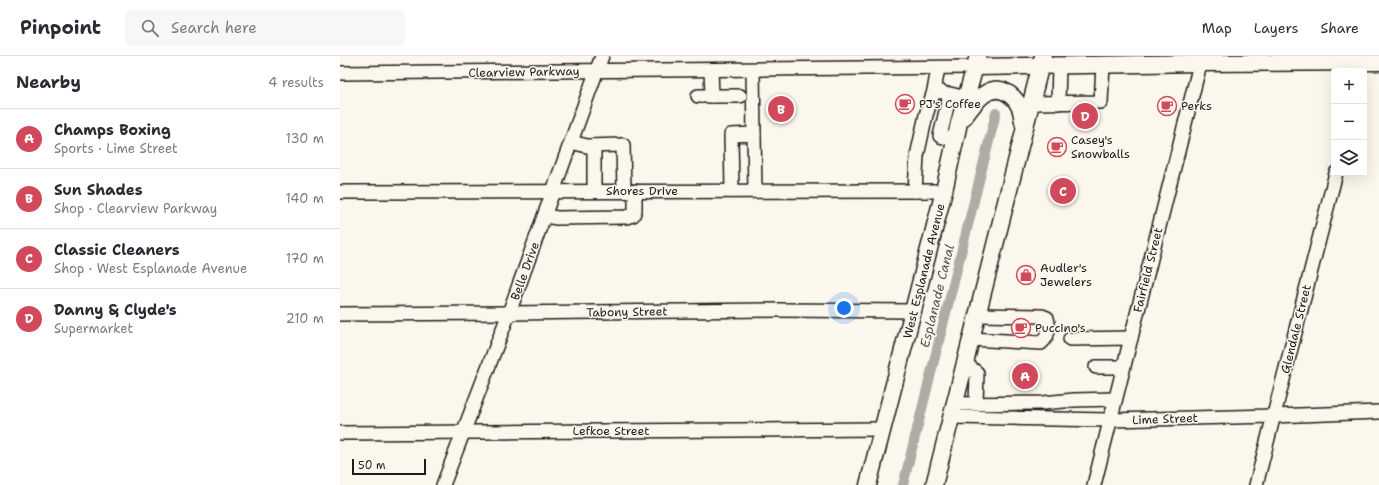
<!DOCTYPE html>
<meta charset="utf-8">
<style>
:root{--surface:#fff;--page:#f7f7f7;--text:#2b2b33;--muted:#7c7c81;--line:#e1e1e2;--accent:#d1495b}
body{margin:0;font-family:"Shantell Sans",sans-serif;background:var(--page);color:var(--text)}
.controls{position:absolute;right:12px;top:12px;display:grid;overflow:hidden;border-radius:4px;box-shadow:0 4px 16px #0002}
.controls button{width:36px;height:36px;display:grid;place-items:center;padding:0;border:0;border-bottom:1px solid var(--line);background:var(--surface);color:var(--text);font:20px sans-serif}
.scale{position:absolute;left:12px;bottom:10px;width:74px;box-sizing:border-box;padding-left:4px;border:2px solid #1c1c1c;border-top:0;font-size:11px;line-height:14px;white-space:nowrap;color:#1c1c1c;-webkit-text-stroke:3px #fbf7ec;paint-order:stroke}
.you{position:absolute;left:504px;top:252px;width:14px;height:14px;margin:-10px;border:3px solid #fff;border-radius:50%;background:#1a73e8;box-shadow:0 0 0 6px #1a73e833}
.badge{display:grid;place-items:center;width:26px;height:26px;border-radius:50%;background:var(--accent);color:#fff;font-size:13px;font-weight:700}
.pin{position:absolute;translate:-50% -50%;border:2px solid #fff;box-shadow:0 1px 4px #0006}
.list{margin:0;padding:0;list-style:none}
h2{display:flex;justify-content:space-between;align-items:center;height:52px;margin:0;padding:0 16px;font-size:17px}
h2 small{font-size:13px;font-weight:400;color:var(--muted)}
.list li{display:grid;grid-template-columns:26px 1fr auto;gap:12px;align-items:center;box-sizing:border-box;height:60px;padding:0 16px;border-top:1px solid var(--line)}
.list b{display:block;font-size:15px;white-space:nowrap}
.list p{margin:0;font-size:13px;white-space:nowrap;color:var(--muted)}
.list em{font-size:13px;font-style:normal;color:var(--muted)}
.icon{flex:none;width:22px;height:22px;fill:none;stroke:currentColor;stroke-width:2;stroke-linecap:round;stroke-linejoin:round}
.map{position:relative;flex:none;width:1039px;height:429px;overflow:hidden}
header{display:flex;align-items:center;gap:24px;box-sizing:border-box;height:56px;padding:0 20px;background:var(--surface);border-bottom:1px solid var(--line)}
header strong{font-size:19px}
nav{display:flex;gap:22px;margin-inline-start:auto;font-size:14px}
.search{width:280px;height:36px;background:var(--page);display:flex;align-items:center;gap:10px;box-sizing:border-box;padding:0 14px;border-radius:4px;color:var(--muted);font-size:15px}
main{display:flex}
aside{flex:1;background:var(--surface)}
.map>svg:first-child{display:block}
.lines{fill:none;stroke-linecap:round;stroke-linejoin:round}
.canal{stroke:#afaca5;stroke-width:10}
.minor-casing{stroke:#1c1c1c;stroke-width:16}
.major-casing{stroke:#1c1c1c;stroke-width:19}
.minor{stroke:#fbf7ec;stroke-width:13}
.major{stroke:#fbf7ec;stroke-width:16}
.labels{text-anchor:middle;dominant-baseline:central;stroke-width:3;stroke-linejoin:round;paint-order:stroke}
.street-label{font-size:12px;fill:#1c1c1c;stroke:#fbf7ec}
.poi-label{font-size:12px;fill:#1c1c1c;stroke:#fbf7ec;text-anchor:start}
.water-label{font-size:13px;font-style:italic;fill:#575653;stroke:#fbf7ec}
</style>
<header>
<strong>Pinpoint</strong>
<div class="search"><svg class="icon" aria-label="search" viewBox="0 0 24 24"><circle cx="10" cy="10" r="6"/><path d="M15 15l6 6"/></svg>Search here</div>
<nav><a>Map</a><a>Layers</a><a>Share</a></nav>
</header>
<main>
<aside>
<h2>Nearby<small>4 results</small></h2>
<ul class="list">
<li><span class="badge">A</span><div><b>Champs Boxing</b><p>Sports · Lime Street</p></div><em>130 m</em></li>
<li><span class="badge">B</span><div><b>Sun Shades</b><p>Shop · Clearview Parkway</p></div><em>140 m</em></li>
<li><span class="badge">C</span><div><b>Classic Cleaners</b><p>Shop · West Esplanade Avenue</p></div><em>170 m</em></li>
<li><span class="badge">D</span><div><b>Danny &amp; Clyde's</b><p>Supermarket</p></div><em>210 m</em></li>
</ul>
</aside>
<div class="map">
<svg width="1039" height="429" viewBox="0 0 1039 429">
<rect width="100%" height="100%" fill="#fbf7ec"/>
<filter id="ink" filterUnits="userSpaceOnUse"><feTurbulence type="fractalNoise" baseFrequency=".025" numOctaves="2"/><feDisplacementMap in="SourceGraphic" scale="8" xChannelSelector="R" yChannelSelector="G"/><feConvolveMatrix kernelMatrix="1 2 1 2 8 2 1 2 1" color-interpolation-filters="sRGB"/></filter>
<g filter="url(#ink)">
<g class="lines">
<polyline class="canal" points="563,429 656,57"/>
<g class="minor-casing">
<g id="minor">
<polyline points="598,12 594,35 602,36"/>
<polyline points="371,14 372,40 400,40"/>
<polyline points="413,14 414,78"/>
<polyline points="0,17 635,11"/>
<polyline points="358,40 372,40"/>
<polyline points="691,47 761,46 763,9"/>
<polyline points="718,47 719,10"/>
<polyline points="615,84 600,80 610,38 626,42"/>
<polyline points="231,86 247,90 283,89 284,135"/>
<polyline points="254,90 254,135"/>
<polyline points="392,135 391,79 414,78 415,135"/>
<polyline points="575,135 577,100 586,59 594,35"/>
<polyline points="0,136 604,135"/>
<polyline points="205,160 217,162 286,161 293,159 295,154 295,135"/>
<polyline points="0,258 169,257 437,254 573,255"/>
<path d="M631,283L701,287C709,281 709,271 707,262L702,260L637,259"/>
<polyline points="730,283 791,282"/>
<polyline points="625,307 637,317 636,348"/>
<polyline points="756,311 783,311"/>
<polyline points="614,348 703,347 734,344 775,343"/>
<polyline points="611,361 770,364 933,360 1039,356"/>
<polyline points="0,377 542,373"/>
<polyline points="103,429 169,257 262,0"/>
<polyline points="754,429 862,0"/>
<polyline points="916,429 996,117"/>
</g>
</g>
<g class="major-casing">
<g id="major">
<polyline points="635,11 860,7 1039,6"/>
<path d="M624,61C634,47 650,24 669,38C673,41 677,45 679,50C682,55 682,63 684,69"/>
<polyline points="528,429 604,135 619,67 638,0"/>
<polyline points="594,429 703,0"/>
</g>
</g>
<use href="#minor" class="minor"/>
<use href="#major" class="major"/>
</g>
</g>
<defs>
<g id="cafe-ring" transform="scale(1)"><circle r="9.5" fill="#fbf7ec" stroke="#d1495b" stroke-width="1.5"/><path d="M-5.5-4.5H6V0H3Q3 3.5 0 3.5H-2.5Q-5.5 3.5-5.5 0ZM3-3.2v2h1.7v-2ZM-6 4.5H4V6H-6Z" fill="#d1495b"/></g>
<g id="shop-ring" transform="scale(1)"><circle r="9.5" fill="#fbf7ec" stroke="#d1495b" stroke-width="1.5"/><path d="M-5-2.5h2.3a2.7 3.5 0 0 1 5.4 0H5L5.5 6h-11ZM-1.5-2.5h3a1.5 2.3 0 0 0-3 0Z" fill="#d1495b"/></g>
</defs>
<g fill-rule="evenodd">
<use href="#cafe-ring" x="565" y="48"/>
<use href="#cafe-ring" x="827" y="50"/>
<use href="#cafe-ring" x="717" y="91"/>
<use href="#shop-ring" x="686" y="219"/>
<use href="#cafe-ring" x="681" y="272"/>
</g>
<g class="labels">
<g class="street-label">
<text transform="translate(184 16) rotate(-1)">Clearview Parkway</text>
<text x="302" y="135">Shores Drive</text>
<text transform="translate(808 214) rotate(-76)">Fairfield Street</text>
<text transform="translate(185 215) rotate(-70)">Belle Drive</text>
<text transform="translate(584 215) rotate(-76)">West Esplanade Avenue</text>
<text transform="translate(287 256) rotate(-1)">Tabony Street</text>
<text transform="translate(956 273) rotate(-76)">Glendale Street</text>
<text transform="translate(825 363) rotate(-2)">Lime Street</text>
<text x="271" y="375">Lefkoe Street</text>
</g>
<g class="poi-label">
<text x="579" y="48">PJ's Coffee</text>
<text x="841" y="50">Perks</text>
<text x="731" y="84">Casey's<tspan x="731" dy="14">Snowballs</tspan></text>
<text x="700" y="212">Audler's<tspan x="700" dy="14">Jewelers</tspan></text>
<text x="695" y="272">Puccino's</text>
</g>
<g class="water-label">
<text transform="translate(597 240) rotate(-76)">Esplanade Canal</text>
</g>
</g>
</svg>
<div class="controls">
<button>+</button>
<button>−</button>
<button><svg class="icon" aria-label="layers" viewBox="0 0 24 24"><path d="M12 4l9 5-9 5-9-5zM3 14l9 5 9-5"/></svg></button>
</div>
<div class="scale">50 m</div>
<div class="you"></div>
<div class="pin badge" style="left:685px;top:320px">A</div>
<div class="pin badge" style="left:441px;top:53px">B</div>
<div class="pin badge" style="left:723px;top:135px">C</div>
<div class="pin badge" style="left:745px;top:60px">D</div>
</div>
</main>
